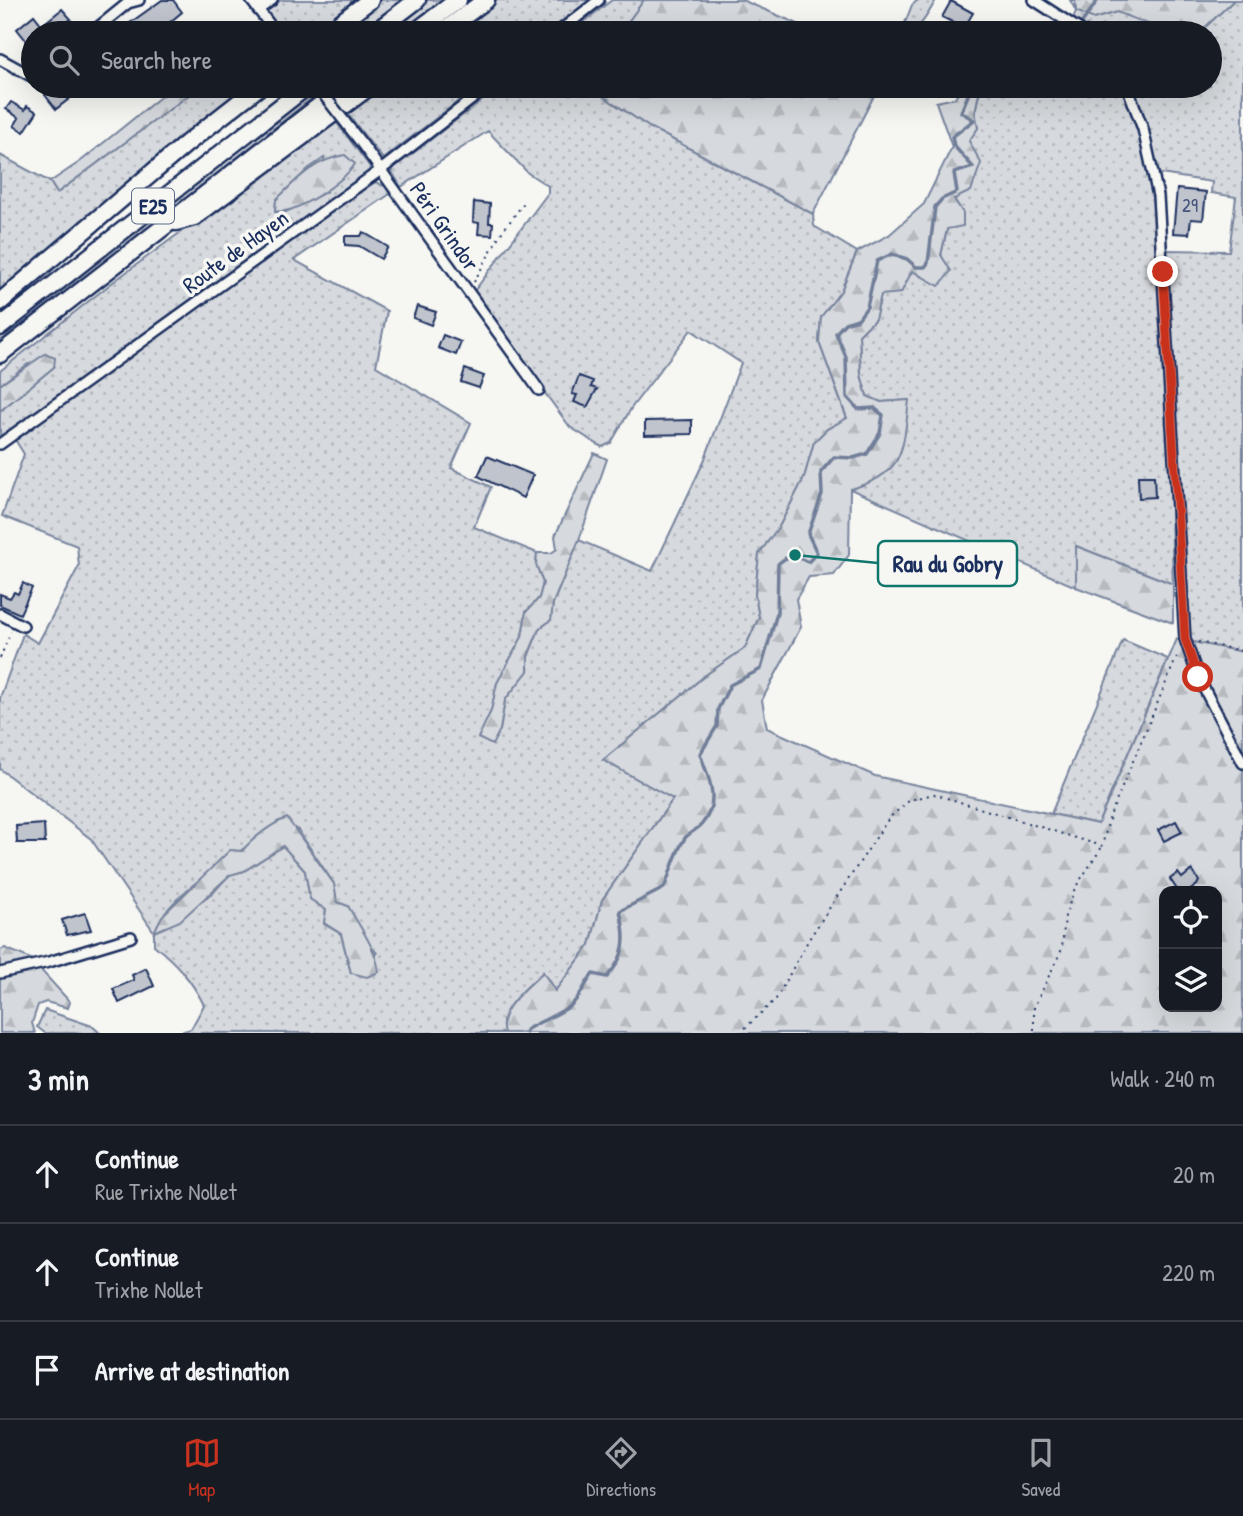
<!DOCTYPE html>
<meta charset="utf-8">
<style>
:root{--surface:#171b24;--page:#20242c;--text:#f1f3f6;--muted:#9ea1a6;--line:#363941;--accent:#c8321e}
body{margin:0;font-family:"Patrick Hand",sans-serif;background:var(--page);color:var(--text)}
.controls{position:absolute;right:21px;bottom:21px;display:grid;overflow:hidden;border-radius:14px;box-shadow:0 7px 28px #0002}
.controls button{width:63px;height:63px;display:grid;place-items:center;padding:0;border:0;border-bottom:2px solid var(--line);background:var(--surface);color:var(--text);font:35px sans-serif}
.stop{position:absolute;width:21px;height:21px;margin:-16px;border:5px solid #c8321e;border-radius:50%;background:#fff}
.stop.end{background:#c8321e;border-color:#fff;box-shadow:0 2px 7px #0008}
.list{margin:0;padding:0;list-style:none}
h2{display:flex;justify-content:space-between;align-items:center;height:91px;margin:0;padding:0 28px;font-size:30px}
h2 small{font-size:23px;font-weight:400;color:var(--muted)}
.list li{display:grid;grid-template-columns:46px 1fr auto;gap:21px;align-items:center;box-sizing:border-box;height:98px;padding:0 28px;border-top:2px solid var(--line)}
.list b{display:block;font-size:26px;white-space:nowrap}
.list p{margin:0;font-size:23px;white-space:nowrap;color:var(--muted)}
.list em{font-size:23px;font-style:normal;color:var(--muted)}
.icon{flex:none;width:38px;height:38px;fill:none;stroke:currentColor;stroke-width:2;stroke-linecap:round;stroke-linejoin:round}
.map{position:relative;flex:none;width:1243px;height:1033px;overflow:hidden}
.search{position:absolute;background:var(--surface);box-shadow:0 7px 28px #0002;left:21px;right:21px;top:21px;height:77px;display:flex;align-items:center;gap:18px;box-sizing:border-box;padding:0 24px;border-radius:38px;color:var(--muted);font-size:26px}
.sheet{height:385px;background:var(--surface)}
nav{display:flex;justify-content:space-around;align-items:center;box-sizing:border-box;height:98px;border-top:2px solid var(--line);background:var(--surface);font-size:19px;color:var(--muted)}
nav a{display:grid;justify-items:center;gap:4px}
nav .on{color:var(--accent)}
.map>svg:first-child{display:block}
.grass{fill:url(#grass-dots);stroke:#78849e;stroke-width:2;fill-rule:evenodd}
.forest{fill:url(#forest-firs);stroke:#78849e;stroke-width:2;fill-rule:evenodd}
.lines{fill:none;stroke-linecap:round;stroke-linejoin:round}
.stream{stroke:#717e99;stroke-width:3.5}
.building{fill:#c0c4cd;stroke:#1b2f5e;stroke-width:2}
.street-casing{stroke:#1b2f5e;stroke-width:14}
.highway-casing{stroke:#1b2f5e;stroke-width:21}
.path{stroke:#1b2f5e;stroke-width:2;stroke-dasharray:2 5;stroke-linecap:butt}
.street{stroke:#f6f6f2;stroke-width:9}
.highway{stroke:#f6f6f2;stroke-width:16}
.street-bridge-casing{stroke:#1b2f5e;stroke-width:14;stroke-linecap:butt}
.street-bridge{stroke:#f6f6f2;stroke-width:9}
.route{stroke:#c8321e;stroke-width:9}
.labels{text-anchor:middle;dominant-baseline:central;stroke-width:7;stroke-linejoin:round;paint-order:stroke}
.number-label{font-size:19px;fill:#44547a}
.shield{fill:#f6f6f2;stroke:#5d6b8a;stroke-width:2}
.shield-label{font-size:21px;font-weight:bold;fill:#1b2f5e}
.street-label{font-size:23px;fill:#1b2f5e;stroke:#f6f6f2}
.leader{fill:none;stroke:#0f766e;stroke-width:2.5}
.callout-dot{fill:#0f766e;stroke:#f6f6f2;stroke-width:2.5}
.callout{fill:#f6f6f2;stroke:#0f766e;stroke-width:2.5}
.callout-label{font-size:24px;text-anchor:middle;font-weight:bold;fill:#1b2f5e}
</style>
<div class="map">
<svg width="1243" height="1033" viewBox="0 0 1243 1033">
<defs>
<pattern id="grass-dots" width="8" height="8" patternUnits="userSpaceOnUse" patternTransform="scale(1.75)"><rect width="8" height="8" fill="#d6d9dd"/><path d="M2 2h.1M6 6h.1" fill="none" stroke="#b7bbc0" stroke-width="1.8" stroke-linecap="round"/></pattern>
<pattern id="forest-firs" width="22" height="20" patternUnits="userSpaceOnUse" patternTransform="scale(1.75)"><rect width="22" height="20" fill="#d6d9dd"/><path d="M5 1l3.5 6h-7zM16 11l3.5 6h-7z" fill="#b7bbc0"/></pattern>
</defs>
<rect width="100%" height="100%" fill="#f6f6f2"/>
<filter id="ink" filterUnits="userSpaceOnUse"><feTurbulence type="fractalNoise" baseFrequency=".0143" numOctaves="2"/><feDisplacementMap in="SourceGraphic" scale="14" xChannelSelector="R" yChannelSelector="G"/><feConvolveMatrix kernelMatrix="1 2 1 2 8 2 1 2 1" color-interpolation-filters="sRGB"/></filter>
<g filter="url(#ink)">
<g class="grass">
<polygon points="281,0 591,0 546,33 284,33 265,12"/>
<polygon points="612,0 644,0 620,33 569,33"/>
<path d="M918,0H936C927,15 920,33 901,33L912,5Z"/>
<polygon points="1070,0 1075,0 1076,11 1117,12 1171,33 1091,33 1073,19 1076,11"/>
<polygon points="1234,0 1243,0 1243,652 1188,641 1177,496 1166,250 1229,251 1236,197 1211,193 1212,182 1155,173 1129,86 1210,86 1210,33 1199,33"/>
<polygon points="201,86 250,86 0,292 0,155 50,182 57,193"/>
<polygon points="326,86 478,86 383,159"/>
<path d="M501,86H602L600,94L649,127L813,214L814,226L857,252L841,291L821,317L819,342L847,419L827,429L814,442L804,478L780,525L759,554L755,595L759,617L745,648L707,674L603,760L673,799L602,900L590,945L555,991L543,972C528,987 496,1009 504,1033H177L191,1029L204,1005C191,979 176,963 154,945V932L91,839L0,769V698L23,634L38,643L79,566L77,546L2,516L24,454L14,438L364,188L375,182L385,186L390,194L294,260L387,311L376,366L471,423L451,468L491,487L474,527L537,553L536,564L543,583L539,598L526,612L522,637L497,683L491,711L479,738L500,730L505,700L528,671V657L539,629L551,620L553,603L579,540L652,571L704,461L741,363L691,330L632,407L611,443L602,447L570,427L472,294L548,193V186L528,173L488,131L401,187L391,170ZM279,821L298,830L334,884L337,902L348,906L367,943L377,953L351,973L341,934L324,924L326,910L310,899L305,871L283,846L244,871L230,874L213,893L155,931C172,886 247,853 279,821Z"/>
<path d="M997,86L1125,88L1151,172L1168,394L1173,584L1076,546V587L850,489C905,474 903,450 908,400L881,402L867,396L861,375L859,335L875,319L881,295L912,271L941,255L947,229L963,213L954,199L968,141L978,128L975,112L979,93Z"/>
<polygon points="312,88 317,94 0,346 0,330"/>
<path d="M334,119L370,167L368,175L0,437V411L54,367L28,364L0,385V371L113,282ZM324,158L326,192L284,213L275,212L276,200L308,169Z"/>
<polygon points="1123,640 1168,659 1098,824 1051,814"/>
<polygon points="45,1010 92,1026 100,1033 45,1033 37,1027"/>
</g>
<g class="forest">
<polygon points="644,0 742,0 819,33 620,33"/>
<polygon points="1075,0 1234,0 1199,33 1171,33 1117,12 1094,19 1076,11"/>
<polygon points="174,86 201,86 57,193 50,182 81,161"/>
<polygon points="602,86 879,86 813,214 649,127 600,94"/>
<path d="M962,86H997L979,93L975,112L978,128L969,141L981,163L971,191L954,199L963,213V226L947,229L941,255L951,271L939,286L912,271L901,293L881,295L875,319L859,335L861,375L867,396L881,402L909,400C903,450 905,474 850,489L849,555L834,575L809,577L796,599L801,627L762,700L767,728L875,776L1098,824L1177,639L1243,652V1033H504C496,1009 529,987 543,972L555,991L590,945L602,900L673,799L603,760L707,674L745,648L759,617L755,595L759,554L780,525L804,478L814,442L827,429L847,418L819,342L821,317L841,291L857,252L889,235L924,204L952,147L936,102L955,98ZM1164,891H1217V1007H1164Z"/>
<path d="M345,155L355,164C344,182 293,216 275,211L276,200C298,178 314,160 345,155Z"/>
<polygon points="45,354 55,358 54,367 0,411 0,385"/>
<polygon points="594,453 607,459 579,540 553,603 551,620 539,629 528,656 528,671 505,700 500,730 492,745 478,738 491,711 497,683 522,637 526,612 539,598 543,583 536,564 537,553 551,553 557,549 555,536"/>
<polygon points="1076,546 1173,584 1173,623 1076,587"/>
<path d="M287,818L334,884L337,902L348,906C360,927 376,948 379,972L367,977L351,973L341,934L324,923L326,910L310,899L305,871L283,846L244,871L230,875L180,921L154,932L162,916L230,850L242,851C253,838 271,824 287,818Z"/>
<polygon points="5,948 31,959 70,1002 68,1008 46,1002 38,1005 32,1023 35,1033 0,1033 0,950"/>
</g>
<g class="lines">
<g class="stream">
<polyline points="1081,24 1098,0"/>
<path d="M526,1033V1030C541,1020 557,1016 571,1005C582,996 584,984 593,974L607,977C626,956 627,938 620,911L664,888C671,872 675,853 685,838C690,832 697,830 702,824C721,801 709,779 700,754L717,726L718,709L730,685L761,669L777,613L778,564C790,553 795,556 808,562L817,553L808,534L822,494L821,472L834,457L853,458L867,454L880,433L883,415L874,408L858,409L847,397L846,357L836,333L845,323L858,319L867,307L877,261L892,254L907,259L916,267H925L928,263L935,207L942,199L957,192L954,173L973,167L954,146L952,137L974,120L961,112L971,88L976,86"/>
</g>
</g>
<g class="building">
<polygon points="162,0 173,0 182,12 157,33 116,33"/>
<polygon points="951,1 973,13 964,28 942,17"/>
<polygon points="62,9 71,19 53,33 33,33 33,49 17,29 34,15 42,25"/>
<polygon points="57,86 86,86 56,109 45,95"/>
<polygon points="11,102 25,110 27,106 37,112 24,132 14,126 19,118 6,109"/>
<polygon points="1177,189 1206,192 1203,220 1191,219 1189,234 1173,233"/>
<polygon points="474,202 490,204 489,223 493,223 492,235 478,234 479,223 473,222"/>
<polygon points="363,232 388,247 381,259 359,246 345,245 345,236 361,236"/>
<polygon points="417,306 436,312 431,325 413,318"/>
<polygon points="443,335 461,342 456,355 438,348"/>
<polygon points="465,369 484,376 479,388 461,382"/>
<polygon points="579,376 593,381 591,387 597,389 587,407 574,402 577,395 572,394"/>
<polygon points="692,420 692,434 645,435 645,421"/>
<polygon points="487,456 533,475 523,498 478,476"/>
<polygon points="1138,476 1154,476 1155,497 1139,498"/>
<polygon points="23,583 32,588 20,614 0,605 0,594 10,598 14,592 18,594"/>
<polygon points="1176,821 1182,832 1164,841 1158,830"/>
<polygon points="44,824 45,843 17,843 16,826"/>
<polygon points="1192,870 1199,881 1197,885 1189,891 1178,891 1170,879 1178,873 1182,878"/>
<polygon points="85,913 91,930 67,935 62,920"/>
<polygon points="146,968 154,986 119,1003 113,989 134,980 132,975"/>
</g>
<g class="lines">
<g class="street-casing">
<g id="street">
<polyline points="251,0 276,33"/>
<polyline points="1034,0 1085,33"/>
<polyline points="258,10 272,0"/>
<polyline points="91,33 128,3 139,0"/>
<polyline points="557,33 599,0"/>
<polyline points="0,59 33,77"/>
<polyline points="1127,86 1143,129 1158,196 1185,639 1198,677 1243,763"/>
<polyline points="362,144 539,390"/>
<polyline points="0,444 382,169 489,86"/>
<polyline points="0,614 23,626"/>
<polyline points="0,973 49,962 131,937"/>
</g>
</g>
<g class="highway-casing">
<g id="highway">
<polyline points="327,33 370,0"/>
<polyline points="374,33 417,0"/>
<polyline points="414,33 458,0"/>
<polyline points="441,33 486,0"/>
<polyline points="176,222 194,217 370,86"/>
<polyline points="0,302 186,144 260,86"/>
<polyline points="0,327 307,86"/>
<polyline points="0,354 345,86"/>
</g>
</g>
<g class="path">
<polyline points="474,282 499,236 526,200"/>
<polyline points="1198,642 1243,651"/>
<polyline points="0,658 11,632"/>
<polyline points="1034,1030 1034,1007 1062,949 1065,916 1075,888 1102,847"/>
<polyline points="740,1033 776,999 809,939 889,818 910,800 934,794 1102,846 1110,816 1178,654"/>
</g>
<use href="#street" class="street"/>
<use href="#highway" class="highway"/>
<g class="street-bridge-casing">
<polyline id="street-bridge" points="317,86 362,144"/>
</g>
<use href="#street-bridge" class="street-bridge"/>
</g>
</g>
<g class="lines" filter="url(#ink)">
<polyline class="route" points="1163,272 1185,639 1198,677"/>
</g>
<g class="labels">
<g class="number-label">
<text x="1190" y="205">29</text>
</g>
<rect class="shield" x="132" y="188.5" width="42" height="35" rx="5"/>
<g class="shield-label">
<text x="153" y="206">E25</text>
</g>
<g class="street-label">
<text transform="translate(445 226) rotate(55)">Péri Grindor</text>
<text transform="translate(235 251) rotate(-36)">Route de Hayen</text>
</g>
</g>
<path class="leader" d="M795 555L878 563"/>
<circle class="callout-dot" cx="795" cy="555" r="7"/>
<rect class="callout" x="878" y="541" width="139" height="45" rx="7"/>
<g class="callout-label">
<text x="948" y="572">Rau du Gobry</text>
</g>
</svg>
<div class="controls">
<button><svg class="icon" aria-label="locate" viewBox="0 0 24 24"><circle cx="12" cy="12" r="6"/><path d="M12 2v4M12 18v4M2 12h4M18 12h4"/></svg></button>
<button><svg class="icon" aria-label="layers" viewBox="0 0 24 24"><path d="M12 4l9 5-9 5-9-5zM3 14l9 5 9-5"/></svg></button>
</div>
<div class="stop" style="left:1198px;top:677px"></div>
<div class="stop end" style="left:1163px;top:272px"></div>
<div class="search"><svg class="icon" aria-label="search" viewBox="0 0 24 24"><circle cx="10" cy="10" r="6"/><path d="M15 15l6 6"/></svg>Search here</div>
</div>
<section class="sheet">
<h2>3 min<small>Walk · 240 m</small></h2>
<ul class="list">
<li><svg class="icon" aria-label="ahead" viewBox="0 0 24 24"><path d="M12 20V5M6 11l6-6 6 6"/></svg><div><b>Continue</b><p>Rue Trixhe Nollet</p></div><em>20 m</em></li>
<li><svg class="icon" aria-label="ahead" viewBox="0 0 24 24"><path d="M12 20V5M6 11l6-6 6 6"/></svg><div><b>Continue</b><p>Trixhe Nollet</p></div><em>220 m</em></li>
<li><svg class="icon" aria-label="arrive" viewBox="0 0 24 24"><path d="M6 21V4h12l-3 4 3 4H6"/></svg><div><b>Arrive at destination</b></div></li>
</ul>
</section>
<nav>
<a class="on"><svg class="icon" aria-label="map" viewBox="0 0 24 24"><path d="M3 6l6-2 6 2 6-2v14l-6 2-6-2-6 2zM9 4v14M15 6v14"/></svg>Map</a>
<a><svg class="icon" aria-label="directions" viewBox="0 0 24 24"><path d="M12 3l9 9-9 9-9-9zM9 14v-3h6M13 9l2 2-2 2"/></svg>Directions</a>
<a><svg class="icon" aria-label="saved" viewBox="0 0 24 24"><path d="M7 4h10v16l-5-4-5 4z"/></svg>Saved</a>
</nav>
